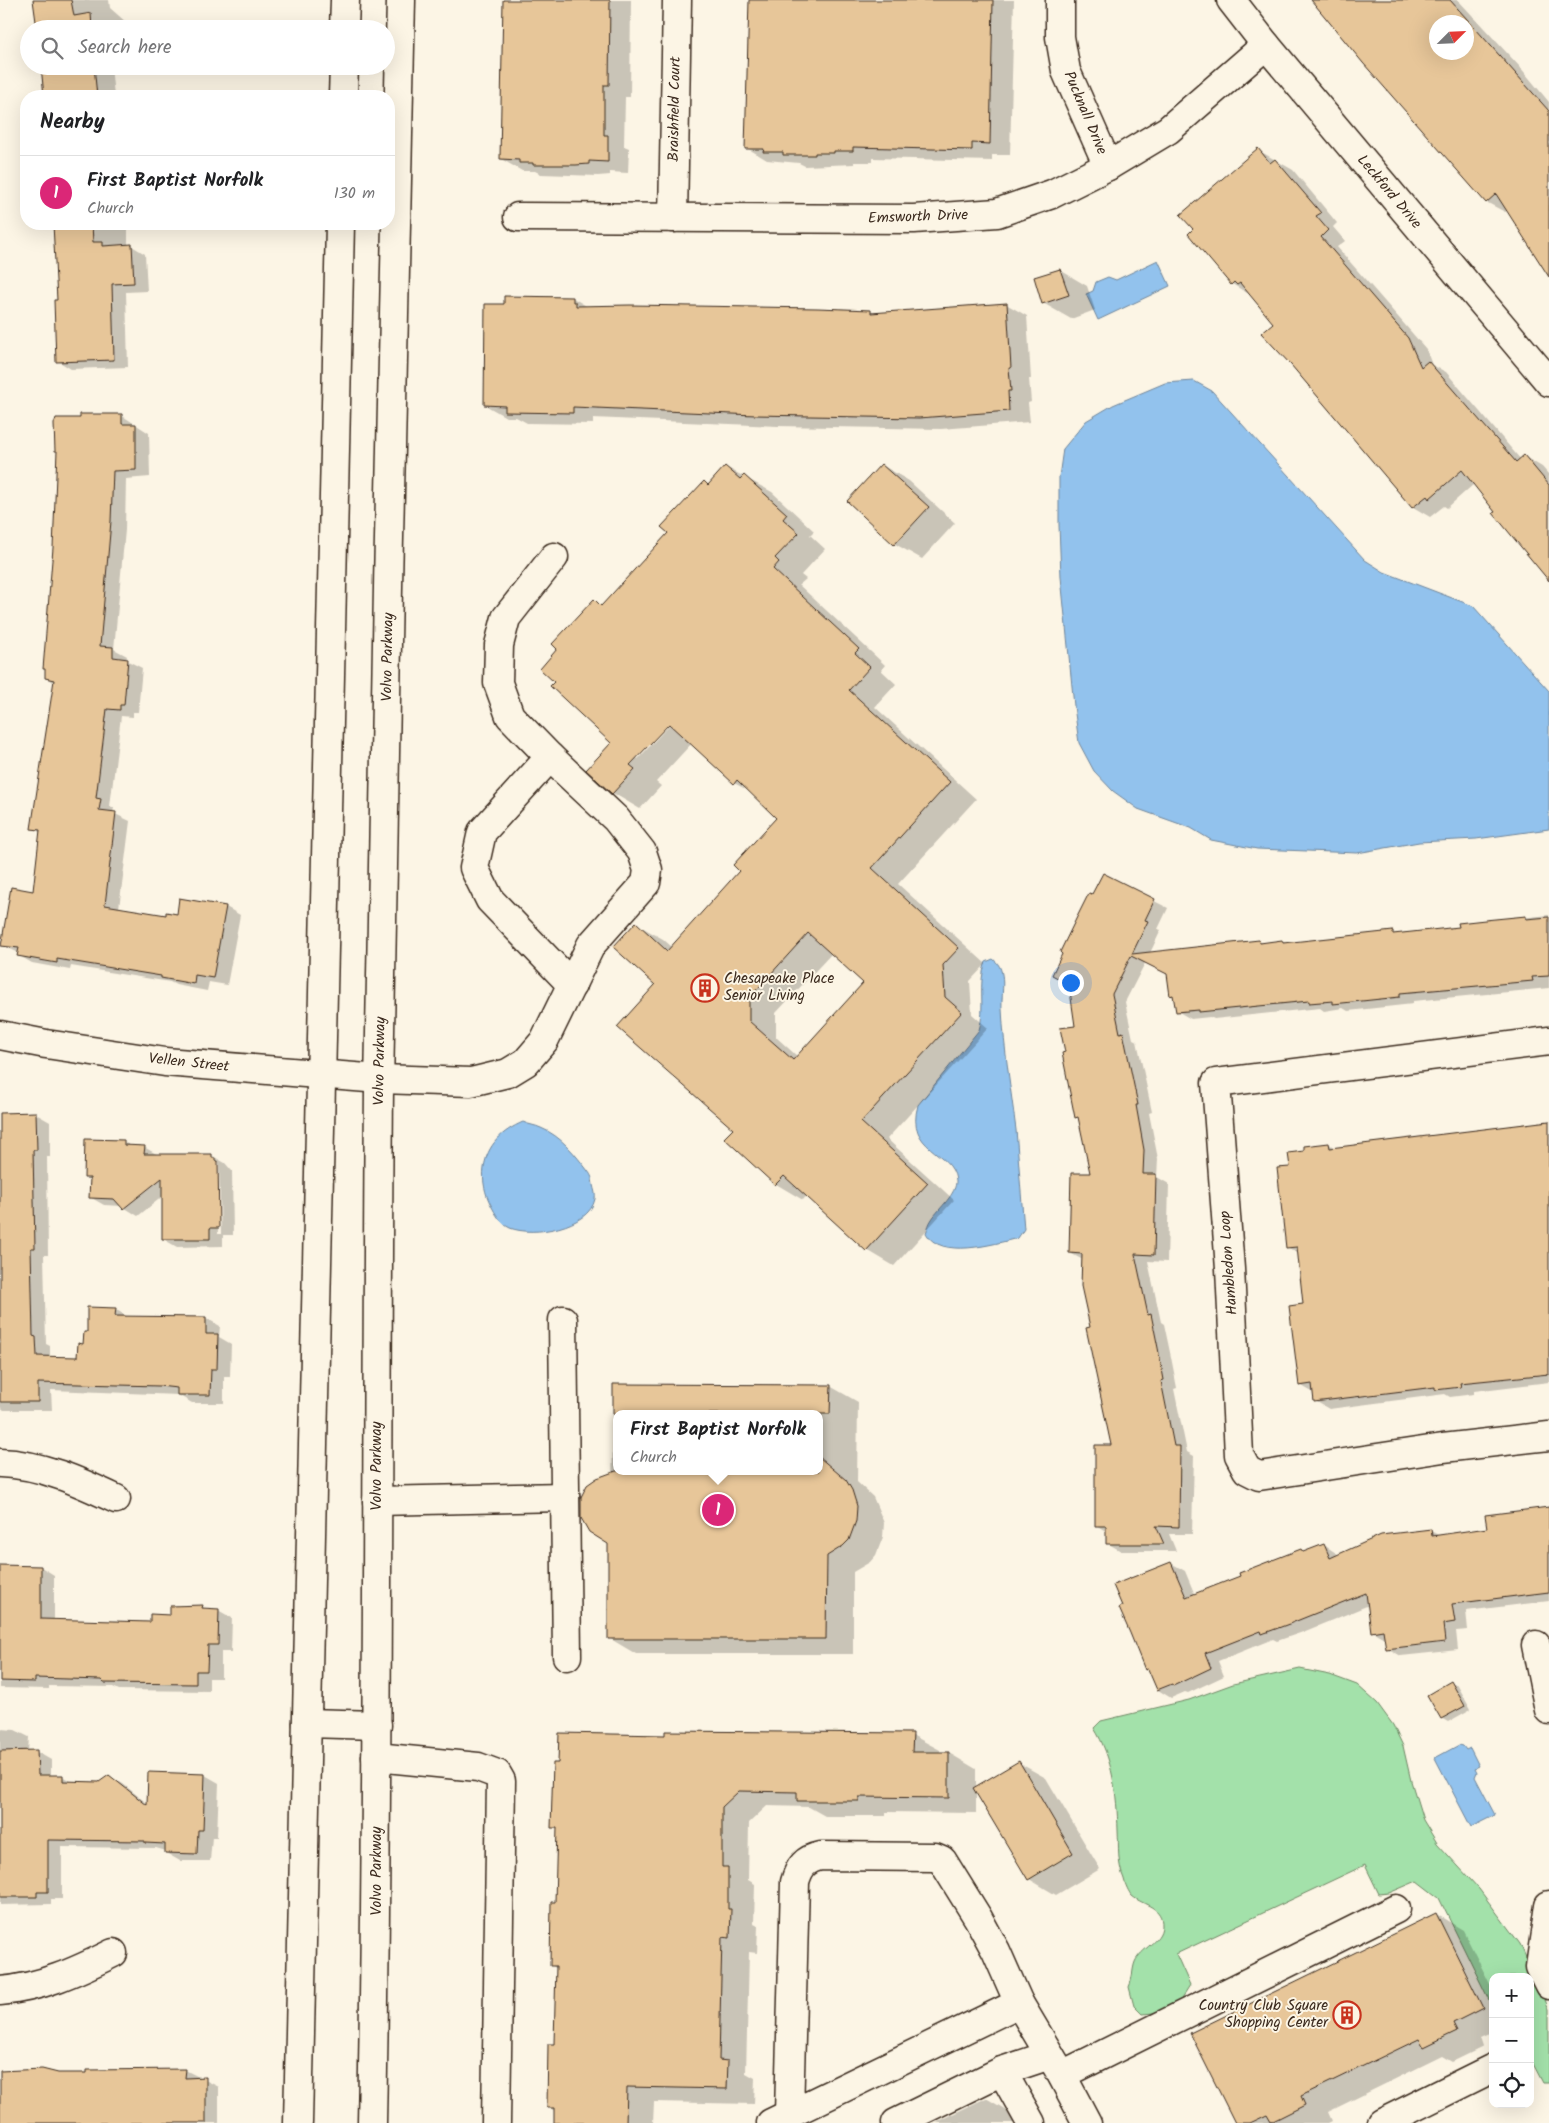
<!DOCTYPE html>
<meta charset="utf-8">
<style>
:root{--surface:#fff;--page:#f6f6f6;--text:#202124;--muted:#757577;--line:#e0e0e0;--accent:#db2777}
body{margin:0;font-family:Kalam,sans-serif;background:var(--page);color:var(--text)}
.controls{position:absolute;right:15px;bottom:15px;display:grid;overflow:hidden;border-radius:10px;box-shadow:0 5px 20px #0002}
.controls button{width:45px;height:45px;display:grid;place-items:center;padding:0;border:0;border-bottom:1px solid var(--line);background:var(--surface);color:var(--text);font:25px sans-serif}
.compass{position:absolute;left:1429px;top:15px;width:45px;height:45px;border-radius:50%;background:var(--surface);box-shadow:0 5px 20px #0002;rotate:66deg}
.you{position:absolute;left:1070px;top:982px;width:18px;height:18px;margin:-12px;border:4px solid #fff;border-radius:50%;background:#1a73e8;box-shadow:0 0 0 8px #1a73e833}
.badge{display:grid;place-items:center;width:32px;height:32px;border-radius:50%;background:var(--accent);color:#fff;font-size:16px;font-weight:700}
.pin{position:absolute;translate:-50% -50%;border:2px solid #fff;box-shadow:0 1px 5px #0006}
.popup{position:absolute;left:613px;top:1410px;width:210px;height:65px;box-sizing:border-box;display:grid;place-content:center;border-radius:10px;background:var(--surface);filter:drop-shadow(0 1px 4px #0005);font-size:16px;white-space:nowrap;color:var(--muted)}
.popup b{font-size:19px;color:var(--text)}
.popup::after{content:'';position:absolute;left:50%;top:100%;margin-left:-10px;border:10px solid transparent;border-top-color:var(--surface)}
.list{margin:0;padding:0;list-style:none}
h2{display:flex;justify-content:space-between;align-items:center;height:65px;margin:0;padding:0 20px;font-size:21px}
h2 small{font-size:16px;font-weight:400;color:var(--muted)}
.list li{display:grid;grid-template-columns:32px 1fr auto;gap:15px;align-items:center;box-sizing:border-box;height:75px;padding:0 20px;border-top:1px solid var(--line)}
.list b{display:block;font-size:19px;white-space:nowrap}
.list p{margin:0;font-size:16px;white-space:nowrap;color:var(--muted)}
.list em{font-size:16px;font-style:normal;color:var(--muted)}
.icon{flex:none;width:28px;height:28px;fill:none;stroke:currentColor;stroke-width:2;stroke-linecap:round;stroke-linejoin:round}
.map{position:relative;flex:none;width:1549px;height:2123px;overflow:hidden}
.search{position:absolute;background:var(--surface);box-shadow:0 5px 20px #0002;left:20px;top:20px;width:375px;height:55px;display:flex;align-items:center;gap:12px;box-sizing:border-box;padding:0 18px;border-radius:28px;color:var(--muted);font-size:19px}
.panel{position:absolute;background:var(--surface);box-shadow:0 5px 20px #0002;left:20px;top:90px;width:375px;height:140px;border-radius:20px}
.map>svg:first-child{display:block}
.green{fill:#a3e1aa;stroke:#6f8664}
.water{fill:#92c2ed;stroke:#6f859a}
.shadow{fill:#0003;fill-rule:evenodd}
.building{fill:#e7c699;stroke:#3b2a1e;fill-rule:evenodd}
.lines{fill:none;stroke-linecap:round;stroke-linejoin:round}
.minor-casing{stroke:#3b2a1e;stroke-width:31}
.major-casing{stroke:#3b2a1e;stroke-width:31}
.minor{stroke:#fcf5e5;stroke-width:28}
.major{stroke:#fcf5e5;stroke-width:28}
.labels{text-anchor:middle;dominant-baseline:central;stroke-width:4;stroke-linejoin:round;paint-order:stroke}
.street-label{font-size:15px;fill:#3b2a1e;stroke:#fcf5e5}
.poi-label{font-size:15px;fill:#3b2a1e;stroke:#fcf5e5;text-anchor:start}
</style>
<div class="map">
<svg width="1549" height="2123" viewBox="0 0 1549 2123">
<rect width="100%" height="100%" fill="#fcf5e5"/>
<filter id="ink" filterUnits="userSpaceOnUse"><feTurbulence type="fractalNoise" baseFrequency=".02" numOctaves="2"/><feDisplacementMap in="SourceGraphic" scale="10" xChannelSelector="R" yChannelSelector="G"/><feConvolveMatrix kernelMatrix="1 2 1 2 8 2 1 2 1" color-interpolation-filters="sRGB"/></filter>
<g filter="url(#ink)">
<path class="green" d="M1300,1669L1330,1675L1357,1685L1377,1703L1393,1725L1403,1746L1411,1781L1423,1820L1437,1843L1479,1889L1520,1944L1549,2009V2083H1543L1530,2058V1977H1493V2005L1490,2002L1439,1898L1417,1881L1389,1893L1379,1894L1365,1865L1176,1954L1190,1985L1178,2004L1153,2013L1142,2014L1134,2006L1129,1987C1133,1978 1132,1970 1135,1962C1141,1948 1161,1942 1162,1926C1163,1906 1144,1906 1132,1896C1129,1893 1125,1884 1124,1879C1117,1863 1119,1847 1118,1830C1117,1795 1113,1758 1094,1728L1101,1721L1189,1700L1233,1684Z"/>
<g class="water">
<polygon points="1158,260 1170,286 1098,320 1086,294 1093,291 1096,282 1108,277 1116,280"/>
<polygon points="1194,381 1212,391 1365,560 1384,572 1473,606 1549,691 1549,829 1476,839 1419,842 1357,853 1257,849 1211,840 1191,828 1138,809 1113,791 1094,771 1079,743 1074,706 1061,577 1059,525 1059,477 1063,449 1086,421 1113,405 1165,383"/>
<path d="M993,959C1008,970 1001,992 1002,1009C1004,1050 1011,1090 1016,1130C1019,1163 1021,1196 1024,1229L1018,1238C994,1244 940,1260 926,1233C928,1228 929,1223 932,1219C939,1208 957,1194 956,1180C952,1150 905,1151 918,1105L979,1030C986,1009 977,983 986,962Z"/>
<path d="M523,1122C529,1125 535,1125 541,1128C561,1136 575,1154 588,1171C592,1176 592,1178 593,1185C594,1190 596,1194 595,1199C589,1228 533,1237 510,1228C501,1224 495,1213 491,1205C485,1194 482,1180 484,1168C487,1145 502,1131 523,1122Z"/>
<polygon points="1459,1745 1463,1746 1466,1750 1470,1748 1479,1766 1475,1768 1477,1772 1475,1777 1495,1815 1471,1827 1435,1758"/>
</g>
<g class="shadow">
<polygon points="34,0 109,0 110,8 127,23 128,29 38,29"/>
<polygon points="504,0 631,0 630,97 625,97 624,146 629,148 628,173 610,172 610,175 598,176 541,174 535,171 522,171 501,159"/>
<polygon points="751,0 1014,0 1010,155 992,155 992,161 873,158 873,162 854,162 854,164 805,166 799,163 767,160 747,148"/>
<path d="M1313,0H1458L1520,67L1549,102V273L1508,210L1505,212L1486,202ZM1436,22H1466V52H1436Z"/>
<polygon points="42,66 111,66 114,96 45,96"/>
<polygon points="1258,150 1293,170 1337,223 1333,227 1345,241 1337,247 1426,349 1432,365 1446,372 1521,460 1525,457 1542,467 1549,475 1549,573 1518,542 1474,484 1447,508 1444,506 1430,517 1413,507 1275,324 1249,294 1232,284"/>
<polygon points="54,224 128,224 128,246 132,246 145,254 147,291 126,292 128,367 71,369 58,361 58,301"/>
<polygon points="1060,270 1087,286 1095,310 1071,319 1043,303"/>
<polygon points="573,298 588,307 870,311 875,314 1006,304 1027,316 1031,379 1029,379 1031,402 1028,403 1030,422 941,429 777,426 593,418 593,424 527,423 516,417 506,417 485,405 506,306"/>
<polygon points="121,415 149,433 150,477 126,479 125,530 114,649 127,656 126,660 142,668 138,712 133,712 133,717 121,716 110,806 114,808 113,813 130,821 119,908 167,916 226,907 240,915 227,985 209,982 207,991 176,985 170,982 71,966 70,970 32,963 18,955 19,953 2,945 34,893 41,833 33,828 55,683 46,678 54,548 58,452 56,451 81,419"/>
<polygon points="882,465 909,481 955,523 922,559 895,544"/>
<path d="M726,467L772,492L814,531L810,535L825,549L801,575L806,579L799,585L885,665L881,670L896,684L875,707L976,799L898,884L986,964L970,981L972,1014L988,1028L887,1139L954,1200L894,1266L867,1250L807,1195L803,1200L776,1184L734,1129L657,985L636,924L663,939L672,947L741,871L778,817L753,793L734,783L692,743L656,782L661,786L640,809L613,793V742L556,682L559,649L594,601L603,606L670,533L704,482L709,485ZM672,718L674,720L638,759L636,757ZM832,953L865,983L798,1057L776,1037V1013Z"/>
<polygon points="1103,875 1168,908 1158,929 1161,930 1150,953 1259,941 1264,944 1282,941 1287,944 1392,933 1396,935 1460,928 1460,924 1549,915 1549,988 1413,1001 1413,1004 1348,1011 1343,1008 1324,1011 1320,1008 1214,1019 1210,1017 1191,1019 1177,1011 1175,997 1171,995 1169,974 1145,963 1125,1002 1133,1039 1137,1041 1152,1112 1149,1113 1158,1159 1157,1177 1169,1184 1167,1262 1148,1261 1161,1322 1164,1324 1171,1357 1177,1388 1174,1389 1187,1452 1194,1456 1192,1534 1169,1534 1176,1551 1121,1551 1107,1543 1107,1532 1096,1525 1112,1446 1092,1328 1083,1260 1070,1253 1092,1175 1080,1119 1077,1117 1067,1054 1077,1027"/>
<polygon points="36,1114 50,1122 50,1157 47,1157 48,1255 44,1255 46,1344 50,1346 50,1358 79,1358 85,1346 115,1309 128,1317 206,1318 220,1326 219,1337 231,1344 230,1376 224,1376 224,1403 192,1403 178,1395 51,1390 52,1410 4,1410 0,1407 0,1115"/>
<polygon points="1549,1123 1549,1382 1474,1391 1474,1394 1450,1397 1445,1394 1329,1409 1315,1401 1314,1393 1300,1385 1304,1305 1299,1254 1287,1247 1292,1168 1306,1152 1329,1144 1337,1149"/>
<path d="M124,1142L132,1147H144L158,1155H211L225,1163L232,1171L233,1235H223V1246L177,1247L163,1239V1196L138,1216L122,1206L104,1205L90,1197L91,1181L85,1177ZM217,1162H219L221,1234H218Z"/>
<path d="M614,1385L830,1386L858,1402L857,1482L873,1497L884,1523L883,1537L876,1555L870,1562L853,1572V1654H636L609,1638ZM617,1414H819V1471H617Z"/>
<polygon points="1549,1508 1549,1601 1466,1611 1468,1630 1456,1631 1458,1650 1401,1656 1387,1648 1386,1639 1372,1631 1369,1605 1303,1632 1277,1641 1273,1639 1218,1661 1224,1676 1188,1693 1185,1692 1171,1698 1158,1690 1150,1671 1146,1669 1171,1563 1185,1571 1195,1595 1301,1551 1305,1553 1324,1545 1339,1555 1431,1531 1440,1536 1488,1529"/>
<polygon points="0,1567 41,1567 54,1575 54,1621 152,1623 202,1607 208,1610 218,1610 232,1618 231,1652 221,1652 221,1678 209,1678 209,1691 119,1690 113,1687 49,1686 49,1689 0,1688"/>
<polygon points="1451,1683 1458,1686 1471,1709 1448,1722 1441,1718"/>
<polygon points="0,1729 15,1730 29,1737 28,1752 37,1752 51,1760 51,1776 62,1776 74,1783 100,1783 109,1776 123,1784 149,1805 149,1773 205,1775 219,1783 217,1837 212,1837 210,1861 180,1861 166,1853 166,1851 156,1848 62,1847 62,1899 51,1899 51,1904 0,1905"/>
<polygon points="912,1735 940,1750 940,1753 949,1753 976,1769 976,1788 1019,1763 1046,1778 1100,1869 1056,1895 1029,1879 976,1790 976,1813 886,1812 886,1816 825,1816 809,1807 767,1806 749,1823 748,1880 755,1884 754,1924 758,1926 757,1953 749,1952 746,2073 755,2078 754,2104 654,2102 653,2123 555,2123 555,2111 548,2107 555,2045 557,1969 551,1965 556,1904 558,1830 552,1827 559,1764 666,1737"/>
<polygon points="1436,1914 1463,1930 1493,1990 1493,2032 1480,2038 1483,2047 1452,2062 1442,2056 1328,2112 1332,2121 1328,2123 1236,2123"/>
<polygon points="185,2070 219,2087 219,2123 0,2123 0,2071 58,2074"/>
<polygon points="986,2098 1013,2114 1018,2123 934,2123"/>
</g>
<g class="building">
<polygon points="33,0 71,0 74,16 91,13 92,29 37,29"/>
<polygon points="503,0 610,0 609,85 604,85 604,135 608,135 608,162 589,161 589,164 576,165 533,165 533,163 519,163 519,160 500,159"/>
<polygon points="749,0 993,0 990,144 972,143 972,150 853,147 853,151 834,151 834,153 815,153 815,155 783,155 783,152 763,152 764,149 745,149"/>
<path d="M1311,0H1450L1549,111V277L1496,194L1486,203L1363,63ZM1436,22H1466V52H1436Z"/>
<polygon points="41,66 94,66 97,96 44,96"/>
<polygon points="1258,148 1270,163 1275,159 1321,213 1316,216 1328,230 1321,237 1408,338 1421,367 1428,361 1516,462 1524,455 1549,485 1549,581 1493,513 1495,512 1462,470 1429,499 1427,496 1412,508 1291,365 1261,333 1273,323 1240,283 1237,285 1234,282 1231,285 1188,234 1193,229 1180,215"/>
<polygon points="53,224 92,224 93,242 103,242 103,246 132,244 134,283 112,284 114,360 56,362 54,300 57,300"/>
<polygon points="1060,269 1069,295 1042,304 1034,277"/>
<polygon points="504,296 573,297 573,302 576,302 576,306 630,305 817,308 871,310 871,313 1007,303 1011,368 1009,368 1011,391 1008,391 1009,411 919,418 755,415 573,407 573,413 505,412 505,406 484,405 485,304 504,304"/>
<polygon points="80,414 122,414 122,424 136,424 136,470 113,471 111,521 100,646 113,647 113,657 128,659 124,705 120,705 120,710 107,709 96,798 101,799 99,810 116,812 105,905 166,915 166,912 177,914 179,898 226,906 213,978 195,975 194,984 161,978 161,976 57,959 57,963 17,956 19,948 1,946 11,887 33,891 40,830 31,829 54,680 45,678 45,669 43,669 53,548 57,451 55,451 54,424 56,418 80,418"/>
<polygon points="881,464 929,507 894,545 847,501"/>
<path d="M725,466L740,479L744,475L787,514L783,519L799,533L775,558L779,562L773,569L859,649L855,653L870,667L849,690L950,782L872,868L959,948L943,965L945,997L962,1012L861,1122L928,1183L866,1251L784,1176L775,1185L724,1138L733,1129L617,1027L655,985L613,947L636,922L667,951L739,871L733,865L776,818L737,780L734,784L669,724L630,765L635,769L612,794L586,770L611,743L550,686L554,682L540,669L557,649L552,644L594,599L601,606L668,533L661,527L704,481L708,485ZM808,933L863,983L793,1060L749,1021V998Z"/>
<polygon points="1103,873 1155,899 1145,920 1148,921 1132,954 1259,940 1260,943 1282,940 1283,943 1393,931 1393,934 1459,927 1458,923 1485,920 1526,916 1526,919 1549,917 1549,976 1532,977 1533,981 1400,993 1400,997 1333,1004 1333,1001 1309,1003 1309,1001 1199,1012 1199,1010 1176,1012 1173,995 1170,996 1167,974 1131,956 1112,994 1120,1033 1123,1032 1138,1105 1136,1105 1144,1150 1143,1174 1156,1174 1154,1255 1135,1254 1148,1315 1151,1314 1158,1348 1164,1380 1161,1381 1174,1446 1180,1446 1179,1527 1156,1526 1164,1544 1106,1544 1106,1526 1095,1526 1095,1445 1111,1445 1086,1328 1090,1327 1081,1286 1082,1254 1069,1253 1071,1173 1090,1173 1078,1117 1075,1118 1062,1053 1065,1052 1060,1028 1075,1026 1069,984 1052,975 1062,954 1060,952 1077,917 1089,893 1092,894"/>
<polygon points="36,1112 37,1150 33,1150 35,1248 31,1248 33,1336 36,1337 37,1356 77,1357 78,1343 83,1344 84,1332 87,1332 87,1307 116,1308 115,1316 206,1317 206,1334 218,1334 217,1369 211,1369 210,1395 177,1395 177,1388 159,1386 38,1383 38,1402 0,1402 0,1113"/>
<polygon points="1549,1121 1549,1374 1460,1383 1461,1387 1435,1390 1435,1387 1314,1402 1312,1384 1299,1386 1289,1306 1303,1304 1297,1247 1286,1248 1277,1168 1290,1167 1288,1153 1304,1151 1304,1146 1329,1143 1330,1148"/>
<polygon points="85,1139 124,1140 124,1145 145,1146 144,1154 212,1154 212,1158 215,1158 215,1161 218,1161 219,1228 210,1228 210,1239 162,1239 162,1178 123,1209 114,1199 89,1198 90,1178 84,1178"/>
<polygon points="613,1384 831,1385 830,1414 613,1414"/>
<polygon points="819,1457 846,1480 852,1490 857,1506 856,1521 849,1540 843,1546 827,1556 826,1639 608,1639 608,1544 589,1532 581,1518 581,1497 587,1485 597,1478 616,1471 819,1471"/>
<polygon points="1549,1507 1549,1592 1452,1604 1455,1622 1443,1624 1445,1642 1386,1649 1383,1630 1371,1632 1366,1593 1289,1624 1262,1634 1261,1631 1205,1653 1211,1668 1173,1686 1172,1684 1157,1690 1148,1669 1145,1670 1130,1633 1119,1608 1122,1606 1113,1585 1171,1562 1186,1597 1240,1576 1239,1573 1301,1549 1303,1552 1324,1544 1330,1558 1381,1535 1431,1529 1432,1536 1487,1528 1485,1515"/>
<polygon points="0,1565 41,1566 41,1619 150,1622 150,1614 170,1615 170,1606 203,1605 202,1608 219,1609 218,1645 208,1645 207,1671 196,1671 196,1684 104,1683 101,1680 35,1678 35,1682 0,1681"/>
<polygon points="1451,1681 1465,1706 1441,1719 1427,1695"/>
<polygon points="665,1731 913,1733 912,1752 949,1752 949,1798 859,1797 859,1801 797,1801 797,1792 739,1791 722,1807 722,1867 728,1867 728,1909 731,1909 730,1938 722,1937 719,2060 728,2061 727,2089 627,2087 626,2123 554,2123 554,2108 547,2108 548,2044 554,2044 556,1966 550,1966 551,1902 555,1902 557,1828 551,1828 553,1763 558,1763 559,1733 665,1735"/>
<polygon points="37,1750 38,1775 63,1775 63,1781 99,1782 109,1775 147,1805 148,1772 205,1774 203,1830 198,1830 197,1854 165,1853 165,1844 145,1843 145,1841 48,1840 48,1892 37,1892 37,1897 0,1897 0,1751"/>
<polygon points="1019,1761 1073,1853 1028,1880 973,1788"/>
<polygon points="1436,1913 1483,2008 1453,2023 1457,2031 1424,2047 1419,2039 1301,2096 1305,2105 1271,2122 1267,2115 1250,2123 1235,2123 1190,2033"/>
<polygon points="42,2069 58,2073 87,2073 87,2070 186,2069 185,2078 206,2077 206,2123 0,2123 0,2071"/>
</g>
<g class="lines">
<g class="minor-casing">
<g id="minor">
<polyline points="1060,0 1060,37 1066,71 1108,166"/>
<polyline points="1231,0 1266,45 1549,382"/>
<polyline points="518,217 914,219 997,213 1052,194 1108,166 1168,130 1266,45"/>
<polyline points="673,218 677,0"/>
<polyline points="550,757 482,832 474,868 490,900 572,985"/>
<polyline points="0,1035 46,1044 165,1062 380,1079 471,1082 508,1073 526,1062 544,1041 591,945 646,883 648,870 642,852 616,819 550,757 510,716 498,683 499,645 506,618 554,557"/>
<polyline points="1549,1041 1216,1083 1230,1269 1239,1455 1247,1470 1259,1476 1443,1448 1549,1436"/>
<polyline points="563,1320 567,1656"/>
<path d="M0,1463C41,1464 80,1482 116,1499"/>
<polyline points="377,1501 565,1497"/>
<polyline points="1536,1645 1549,1710"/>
<polyline points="307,1723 377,1725"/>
<polyline points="376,1757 478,1767 497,1774 501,1781 496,2123"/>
<polyline points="1549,1905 1540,1967 1549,1985"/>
<path d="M0,1991C40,1988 77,1971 113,1953"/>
<polyline points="1002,2071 1031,2123"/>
<polyline points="1062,2075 1396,1909"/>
<path d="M789,2114L795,1882C799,1867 805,1859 821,1856L935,1857L942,1860L978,1918L996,1951L1019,2003"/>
<polyline points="771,2123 1019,2003 1059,2070 1087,2123"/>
<polyline points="896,2123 1002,2071 1050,2055"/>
<polyline points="1382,2123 1493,2068"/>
</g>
</g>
<g class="major-casing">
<g id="major">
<polyline points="344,29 345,0"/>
<polyline points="343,96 344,66"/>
<polyline points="298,2123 340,224"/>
<path d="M372,2123C379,1778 376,1433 379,1088C383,725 394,363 401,0"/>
</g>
</g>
<use href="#minor" class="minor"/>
<use href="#major" class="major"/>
</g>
</g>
<defs>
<g id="building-ring" transform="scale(1.4375)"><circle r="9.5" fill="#fcf5e5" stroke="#c8321e" stroke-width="1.5"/><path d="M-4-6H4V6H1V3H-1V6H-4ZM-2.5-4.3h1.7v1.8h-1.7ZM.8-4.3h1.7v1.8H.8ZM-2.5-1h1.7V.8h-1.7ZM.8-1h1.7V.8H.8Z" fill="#c8321e"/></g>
</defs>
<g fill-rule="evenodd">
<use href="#building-ring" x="705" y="988"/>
<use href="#building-ring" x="1347" y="2015"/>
</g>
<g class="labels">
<g class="street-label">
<text transform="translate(675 109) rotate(-89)">Braishfield Court</text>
<text transform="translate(1085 113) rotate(67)">Pucknall Drive</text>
<text transform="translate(1389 192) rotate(50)">Leckford Drive</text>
<text transform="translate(918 217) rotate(-2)">Emsworth Drive</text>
<text transform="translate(388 657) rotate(-89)">Volvo Parkway</text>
<text transform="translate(380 1061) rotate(-89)">Volvo Parkway</text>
<text transform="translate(189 1063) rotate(6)">Vellen Street</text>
<text transform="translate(1229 1263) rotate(-94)">Hambledon Loop</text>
<text transform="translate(377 1466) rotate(-90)">Volvo Parkway</text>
<text transform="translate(377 1871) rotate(-90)">Volvo Parkway</text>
</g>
<g class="poi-label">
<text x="724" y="979">Chesapeake Place<tspan x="724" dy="17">Senior Living</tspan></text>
<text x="1328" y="2006" text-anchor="end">Country Club Square<tspan x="1328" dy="17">Shopping Center</tspan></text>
</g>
</g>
</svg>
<div class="controls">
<button>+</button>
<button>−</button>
<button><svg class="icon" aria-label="locate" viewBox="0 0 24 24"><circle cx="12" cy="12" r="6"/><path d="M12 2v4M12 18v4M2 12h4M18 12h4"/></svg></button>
</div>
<svg class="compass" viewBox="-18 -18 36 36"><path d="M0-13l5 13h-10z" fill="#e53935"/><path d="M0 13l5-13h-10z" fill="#757577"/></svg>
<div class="you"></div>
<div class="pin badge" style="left:718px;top:1510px">1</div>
<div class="popup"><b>First Baptist Norfolk</b>Church</div>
<div class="search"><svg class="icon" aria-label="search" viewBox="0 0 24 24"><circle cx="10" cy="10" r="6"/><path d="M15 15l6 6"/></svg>Search here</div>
<section class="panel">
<h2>Nearby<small></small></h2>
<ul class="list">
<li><span class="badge">1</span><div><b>First Baptist Norfolk</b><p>Church</p></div><em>130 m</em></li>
</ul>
</section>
</div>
